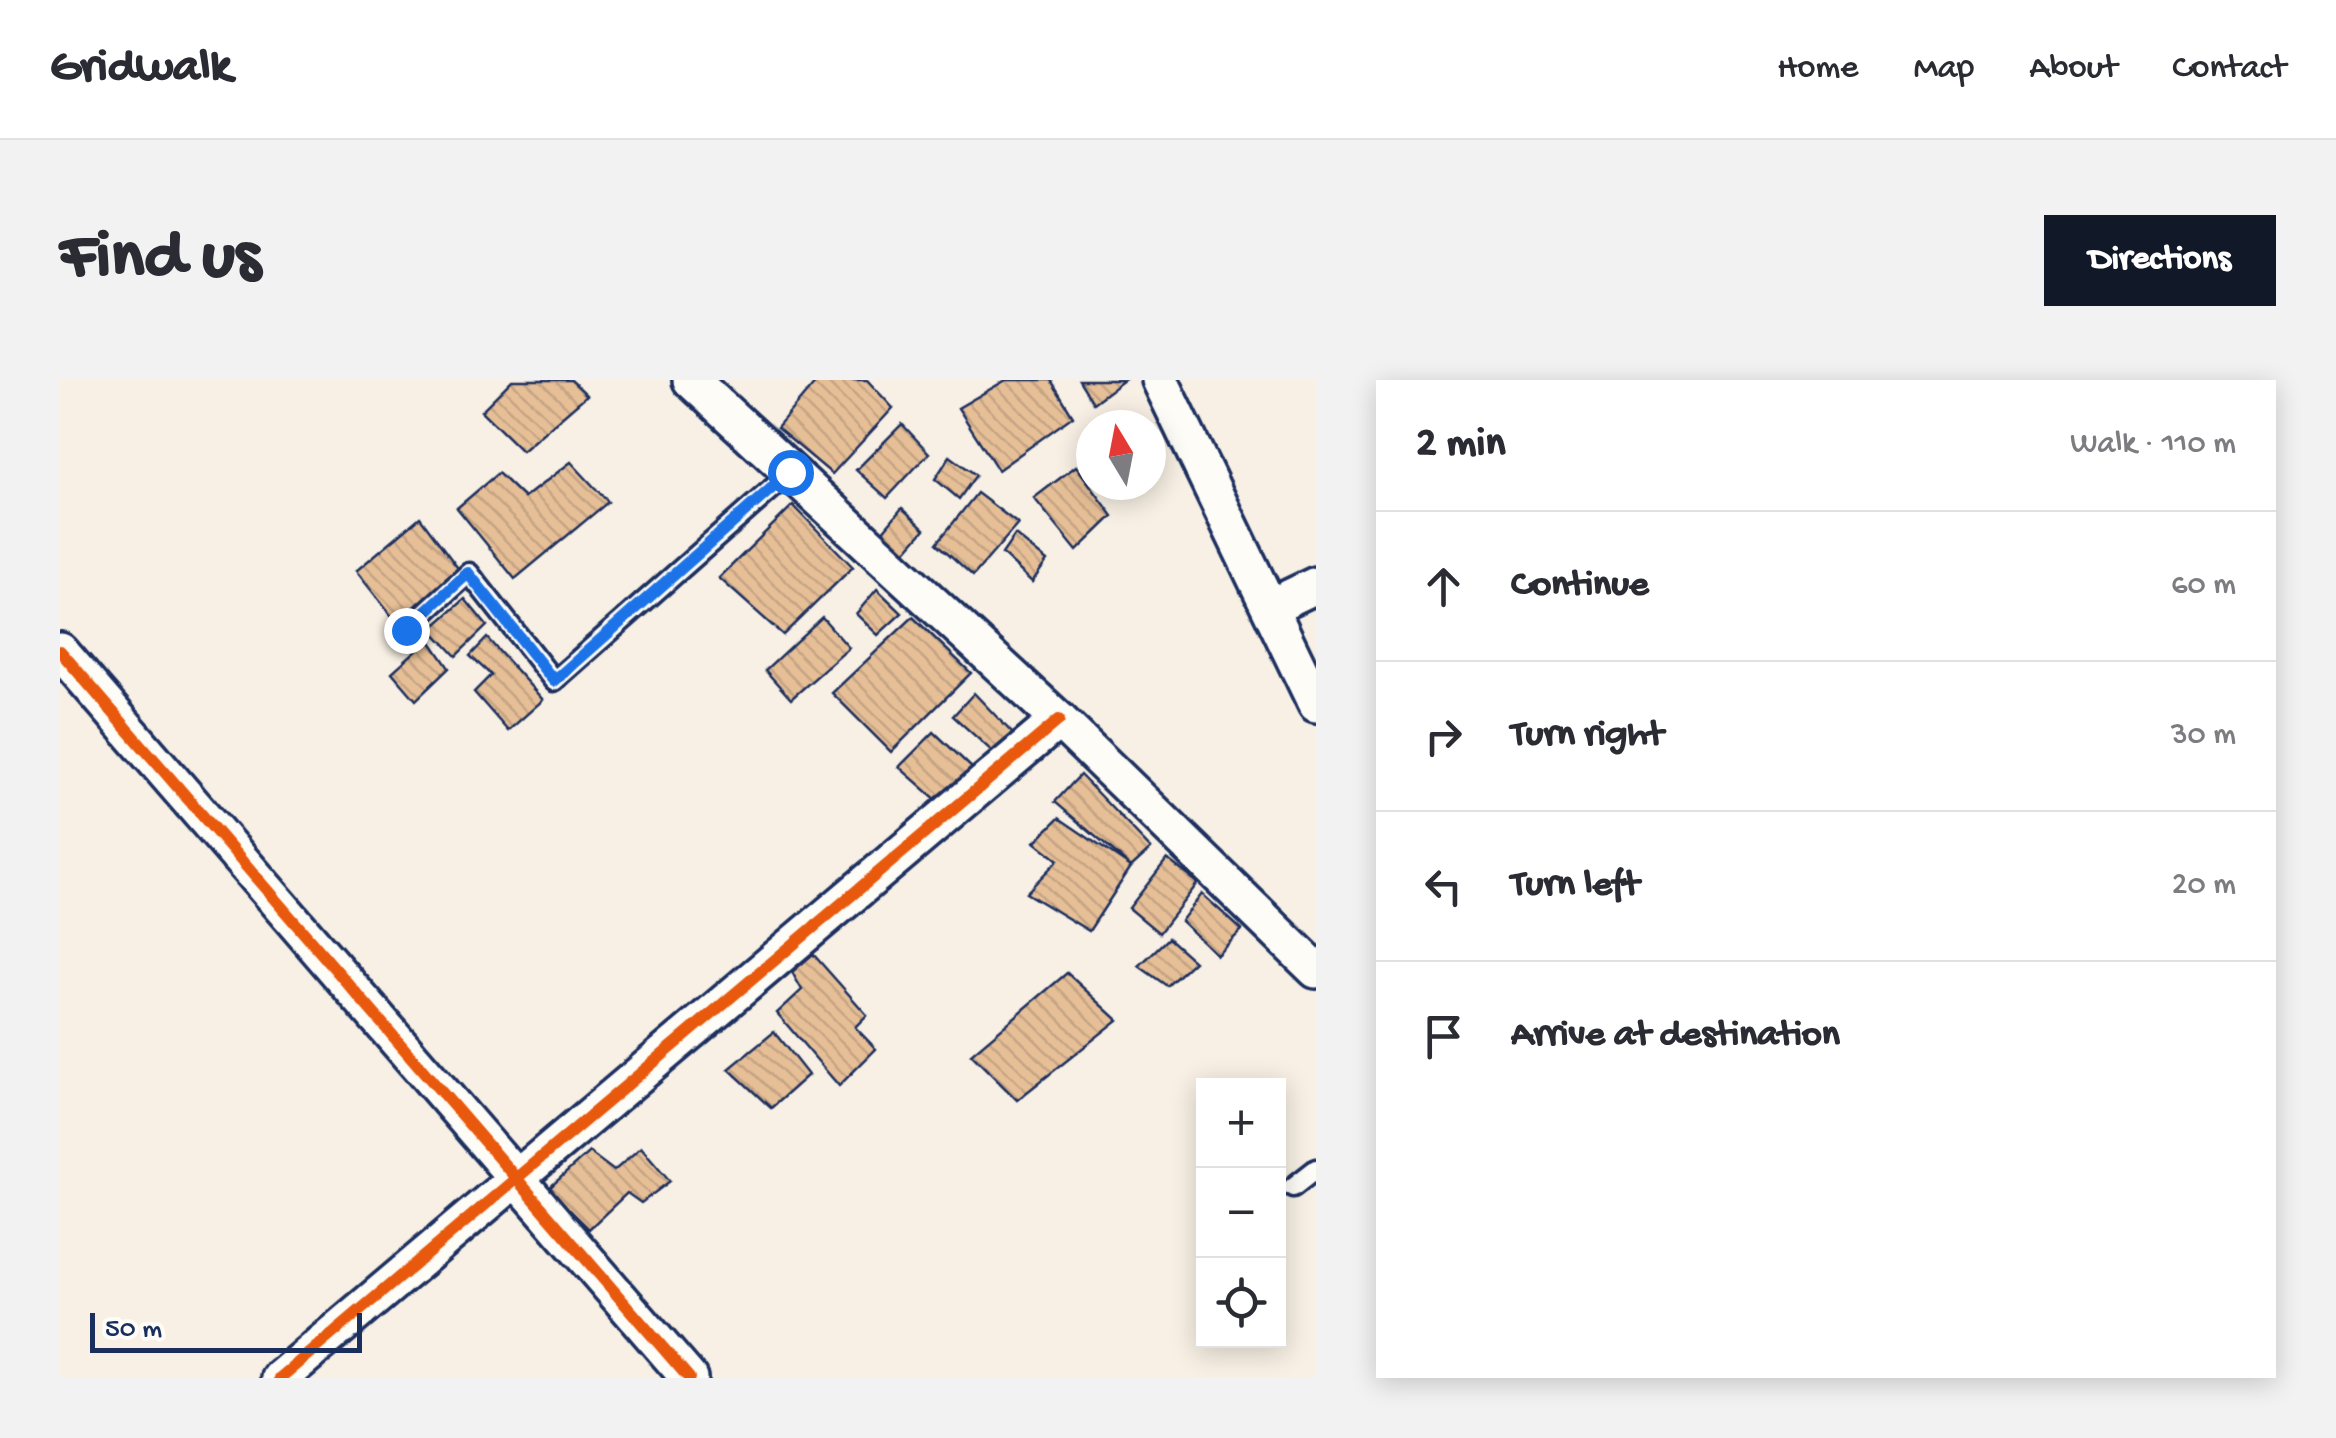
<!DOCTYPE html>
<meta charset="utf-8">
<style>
:root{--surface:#fff;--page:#f2f2f3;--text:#2b2b33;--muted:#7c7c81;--line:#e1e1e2;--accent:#111827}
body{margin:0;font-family:"Gochi Hand",sans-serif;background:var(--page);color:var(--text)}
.controls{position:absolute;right:30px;bottom:30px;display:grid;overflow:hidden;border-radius:0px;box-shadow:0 5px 25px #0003}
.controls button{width:90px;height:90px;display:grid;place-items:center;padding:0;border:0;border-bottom:2px solid var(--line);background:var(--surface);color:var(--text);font:50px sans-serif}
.compass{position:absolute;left:1016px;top:30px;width:90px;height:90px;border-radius:50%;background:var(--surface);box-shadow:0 5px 25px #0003;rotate:350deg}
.scale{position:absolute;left:30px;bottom:25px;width:272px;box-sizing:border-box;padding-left:10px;border:5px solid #1b2f5e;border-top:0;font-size:28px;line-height:35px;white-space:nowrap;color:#1b2f5e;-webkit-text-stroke:8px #fdfcf7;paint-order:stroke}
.stop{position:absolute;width:30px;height:30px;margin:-22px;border:8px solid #1a73e8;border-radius:50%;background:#fff}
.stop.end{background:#1a73e8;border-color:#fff;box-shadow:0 2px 10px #0008}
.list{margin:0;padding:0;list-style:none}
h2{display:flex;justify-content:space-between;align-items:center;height:130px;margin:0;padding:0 40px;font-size:42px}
h2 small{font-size:32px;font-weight:400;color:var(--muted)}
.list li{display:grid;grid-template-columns:65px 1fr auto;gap:30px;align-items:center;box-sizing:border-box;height:150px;padding:0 40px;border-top:2px solid var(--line)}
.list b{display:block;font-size:38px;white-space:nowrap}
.list em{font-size:32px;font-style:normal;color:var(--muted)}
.icon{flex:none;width:55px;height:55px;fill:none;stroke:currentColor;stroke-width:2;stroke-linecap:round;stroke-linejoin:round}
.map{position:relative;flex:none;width:1256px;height:998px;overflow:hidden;border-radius:0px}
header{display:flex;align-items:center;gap:60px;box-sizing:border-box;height:140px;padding:0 50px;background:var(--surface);border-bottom:2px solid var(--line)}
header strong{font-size:48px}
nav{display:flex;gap:55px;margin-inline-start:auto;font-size:35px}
.intro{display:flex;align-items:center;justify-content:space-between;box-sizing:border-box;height:240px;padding:0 60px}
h1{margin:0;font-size:70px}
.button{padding:25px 45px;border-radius:0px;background:var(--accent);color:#fff;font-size:35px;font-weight:700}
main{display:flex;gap:60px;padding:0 60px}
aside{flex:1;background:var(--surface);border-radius:0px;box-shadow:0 5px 25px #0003}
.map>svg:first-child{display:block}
.building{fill:url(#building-back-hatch);stroke:#1b2f5e;stroke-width:2.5}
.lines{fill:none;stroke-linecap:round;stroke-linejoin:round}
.lane-casing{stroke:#1b2f5e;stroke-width:25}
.street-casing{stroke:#1b2f5e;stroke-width:42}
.lane{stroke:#fdfcf7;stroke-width:18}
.street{stroke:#fdfcf7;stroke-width:35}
.cycleway-casing{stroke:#fdfcf7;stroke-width:19}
.cycleway{stroke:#e8590c;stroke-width:12}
.route{stroke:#1a73e8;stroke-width:12}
</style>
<header>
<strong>Gridwalk</strong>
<nav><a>Home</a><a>Map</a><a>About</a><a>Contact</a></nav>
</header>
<div class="intro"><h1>Find us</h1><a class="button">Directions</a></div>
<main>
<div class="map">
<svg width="1256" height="998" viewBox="0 0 1256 998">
<defs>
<pattern id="building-back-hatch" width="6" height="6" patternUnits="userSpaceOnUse" patternTransform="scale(2.5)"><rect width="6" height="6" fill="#e6bf96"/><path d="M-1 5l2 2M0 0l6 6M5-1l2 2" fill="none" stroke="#c5a484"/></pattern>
</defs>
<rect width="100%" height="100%" fill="#f8f0e4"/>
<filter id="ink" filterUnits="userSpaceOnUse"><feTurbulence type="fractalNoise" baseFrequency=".01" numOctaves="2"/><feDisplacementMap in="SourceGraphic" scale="20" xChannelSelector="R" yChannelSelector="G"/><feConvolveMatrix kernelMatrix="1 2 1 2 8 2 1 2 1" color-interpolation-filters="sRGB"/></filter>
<g filter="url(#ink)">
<g class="building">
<polygon points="452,0 511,0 527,15 462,71 421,31"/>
<polygon points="753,0 807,0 833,28 772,94 717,48 756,2"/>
<polygon points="946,0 991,0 1013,36 938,90 898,28"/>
<polygon points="1019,0 1064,0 1033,23"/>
<polygon points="842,44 869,73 827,118 796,90"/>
<polygon points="890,76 916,95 899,119 875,99"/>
<polygon points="511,82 548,122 455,199 397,128 438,93 464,118"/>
<polygon points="1016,86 1053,136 1017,171 974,118"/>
<polygon points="917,113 958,144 913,196 877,163"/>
<polygon points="733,125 793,187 723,255 659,198"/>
<polygon points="842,128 865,149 844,173 822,152"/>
<polygon points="360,137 400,191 338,244 296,191"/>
<polygon points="955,155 987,181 972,202 942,174"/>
<polygon points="817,209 842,233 818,255 796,234"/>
<polygon points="405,219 427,246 396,276 371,249"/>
<polygon points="762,237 789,268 731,319 705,290"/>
<polygon points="853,237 911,293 831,372 772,313"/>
<polygon points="427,258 483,320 448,351 414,312 431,295 410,276"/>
<polygon points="369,259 389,288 356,320 332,292"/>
<polygon points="914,313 953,354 935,374 893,336"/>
<polygon points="874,352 914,390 878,421 839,387"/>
<polygon points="1020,395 1091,469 1071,487 995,422"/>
<polygon points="999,438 1071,487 1029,551 966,513 998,480 975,462"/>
<polygon points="1107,479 1138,503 1099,553 1069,528"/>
<polygon points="1142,514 1182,550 1157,575 1121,541"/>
<polygon points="1108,558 1134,581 1107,606 1079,586"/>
<polygon points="753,574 807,635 795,647 816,669 779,706 717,633 742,610 732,592"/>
<polygon points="1007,593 1058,640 957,720 911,674"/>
<polygon points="714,652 748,695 711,728 669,689"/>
<polygon points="581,767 610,801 581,823 567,813 529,849 488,809 529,772 554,791"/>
</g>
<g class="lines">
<g class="lane-casing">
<g id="lane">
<polyline points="346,250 409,193 494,301 731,92"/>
<polyline points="1233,807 1256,789"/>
</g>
</g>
<g class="street-casing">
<g id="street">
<polyline points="631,0 999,340 1256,590"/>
<polyline points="1100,0 1256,324"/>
<polyline points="1210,227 1256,205"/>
<polyline points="0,271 629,998"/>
<polyline points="220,998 999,340"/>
</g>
</g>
<use href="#lane" class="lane"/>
<use href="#street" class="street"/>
<g class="cycleway-casing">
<g id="cycleway">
<polyline points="0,271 629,998"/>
<polyline points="220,998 999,340"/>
</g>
</g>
<use href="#cycleway" class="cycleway"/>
</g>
</g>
<g class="lines" filter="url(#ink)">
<polyline class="route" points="346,250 408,193 494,301 730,92"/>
</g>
</svg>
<div class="controls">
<button>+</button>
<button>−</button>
<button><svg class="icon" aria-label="locate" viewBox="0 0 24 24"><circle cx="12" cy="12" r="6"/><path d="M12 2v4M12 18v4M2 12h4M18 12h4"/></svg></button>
</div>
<svg class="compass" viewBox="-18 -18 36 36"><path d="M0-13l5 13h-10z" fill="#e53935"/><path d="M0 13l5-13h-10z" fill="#7c7c81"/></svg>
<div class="scale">50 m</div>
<div class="stop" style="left:730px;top:92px"></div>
<div class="stop end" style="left:346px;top:250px"></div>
</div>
<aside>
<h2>2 min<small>Walk · 110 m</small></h2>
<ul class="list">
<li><svg class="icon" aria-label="ahead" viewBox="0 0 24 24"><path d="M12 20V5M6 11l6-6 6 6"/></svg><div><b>Continue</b></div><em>60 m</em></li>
<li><svg class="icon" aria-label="right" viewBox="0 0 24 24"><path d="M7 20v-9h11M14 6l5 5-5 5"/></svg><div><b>Turn right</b></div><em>30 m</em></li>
<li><svg class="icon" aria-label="left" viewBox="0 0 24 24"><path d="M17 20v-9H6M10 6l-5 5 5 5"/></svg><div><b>Turn left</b></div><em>20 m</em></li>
<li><svg class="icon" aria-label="arrive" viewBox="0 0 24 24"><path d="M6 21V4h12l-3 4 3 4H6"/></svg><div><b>Arrive at destination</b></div></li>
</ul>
</aside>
</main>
